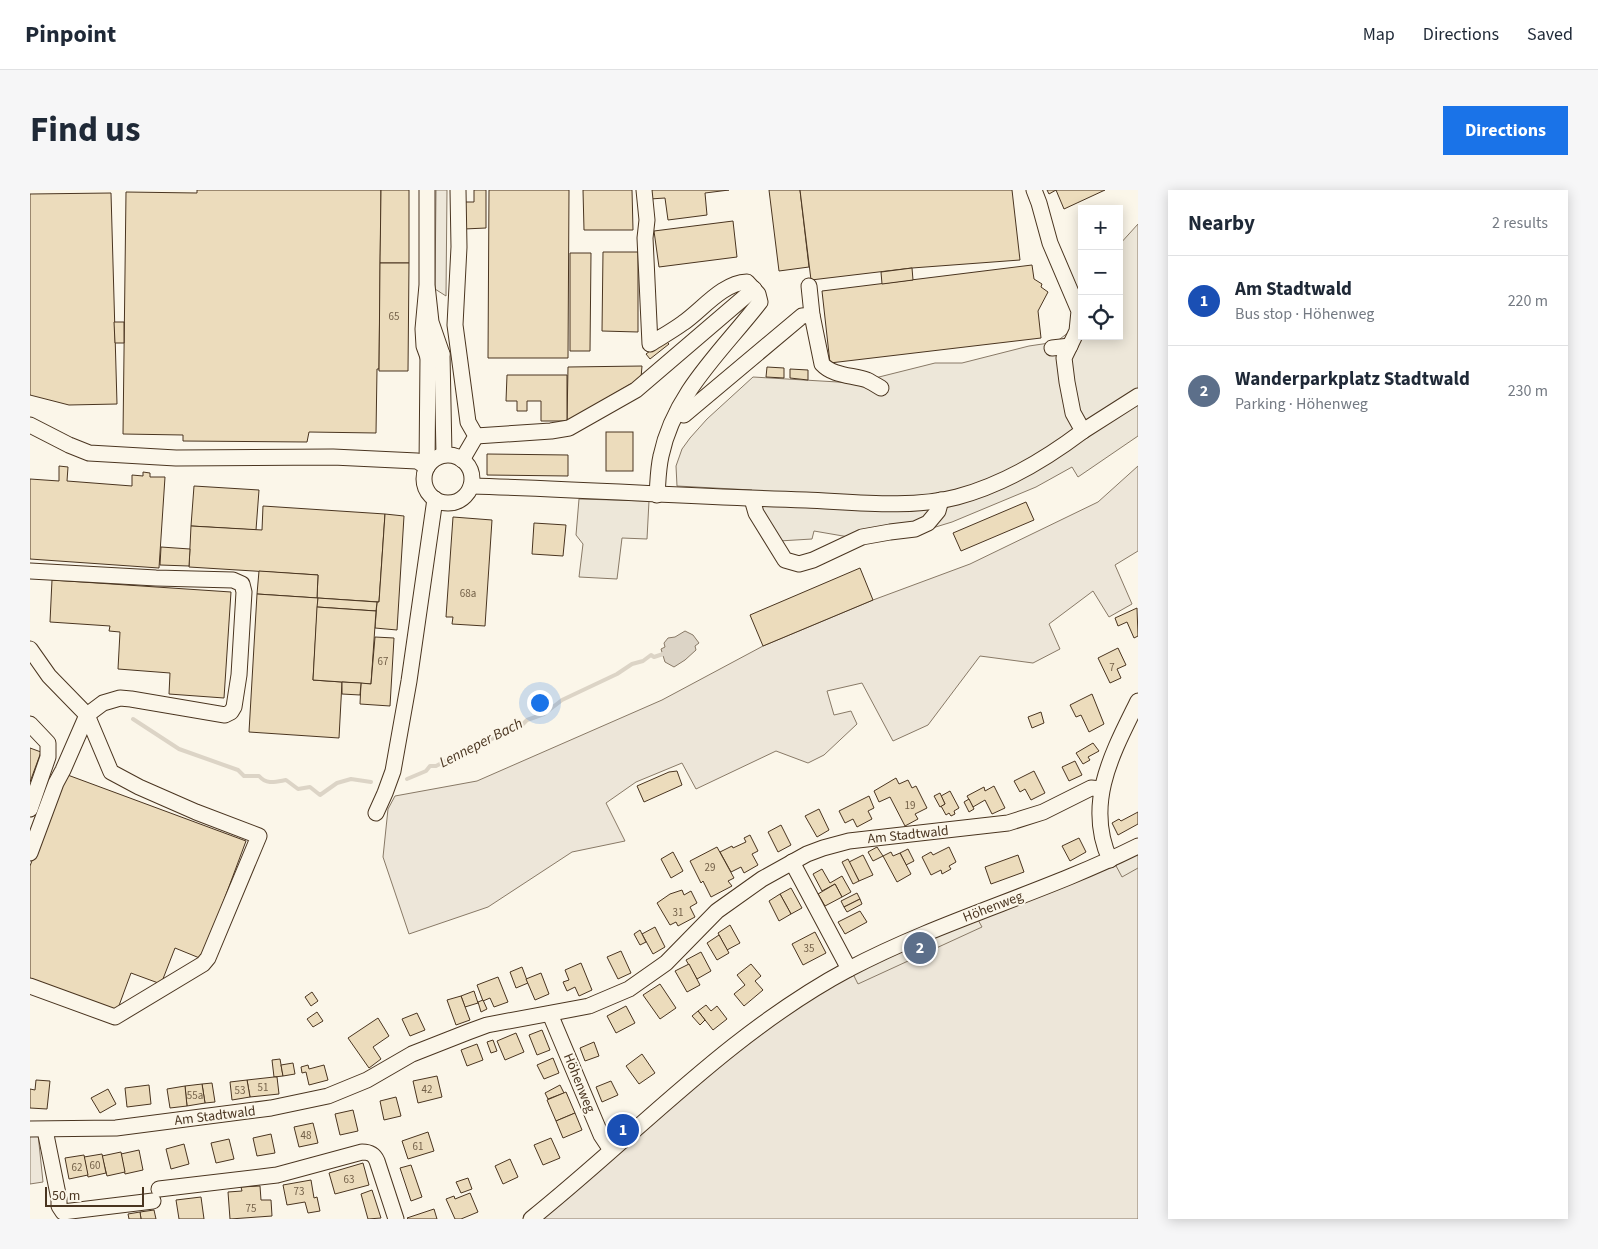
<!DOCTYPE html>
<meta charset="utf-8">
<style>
:root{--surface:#fff;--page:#f6f6f7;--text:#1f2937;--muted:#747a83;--line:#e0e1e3;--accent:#1a73e8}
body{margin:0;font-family:"Source Sans 3",sans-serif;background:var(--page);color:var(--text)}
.controls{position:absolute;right:15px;top:15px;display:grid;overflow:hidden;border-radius:0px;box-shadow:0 2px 12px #0003}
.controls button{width:45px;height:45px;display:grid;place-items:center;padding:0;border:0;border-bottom:1px solid var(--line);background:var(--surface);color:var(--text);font:25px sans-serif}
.scale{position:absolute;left:15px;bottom:12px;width:99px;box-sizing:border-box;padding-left:5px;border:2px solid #4a3520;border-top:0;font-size:14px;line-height:18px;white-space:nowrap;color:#4a3520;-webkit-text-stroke:4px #fbf6e9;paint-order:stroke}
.you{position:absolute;left:509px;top:512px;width:18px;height:18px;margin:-12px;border:4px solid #fff;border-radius:50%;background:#1a73e8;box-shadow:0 0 0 8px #1a73e833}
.badge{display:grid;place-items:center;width:32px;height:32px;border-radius:50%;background:var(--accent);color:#fff;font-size:16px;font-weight:700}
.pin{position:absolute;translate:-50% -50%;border:2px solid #fff;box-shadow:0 1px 5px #0006}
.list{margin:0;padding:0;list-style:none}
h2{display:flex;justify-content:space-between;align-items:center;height:65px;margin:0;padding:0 20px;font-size:21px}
h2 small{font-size:16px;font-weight:400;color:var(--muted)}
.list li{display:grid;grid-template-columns:32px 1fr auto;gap:15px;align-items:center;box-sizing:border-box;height:90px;padding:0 20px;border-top:1px solid var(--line)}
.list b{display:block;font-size:19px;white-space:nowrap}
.list p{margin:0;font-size:16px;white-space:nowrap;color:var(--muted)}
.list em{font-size:16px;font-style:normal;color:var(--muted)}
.icon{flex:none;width:28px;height:28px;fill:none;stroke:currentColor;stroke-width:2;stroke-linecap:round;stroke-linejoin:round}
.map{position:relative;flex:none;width:1108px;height:1029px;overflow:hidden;border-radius:0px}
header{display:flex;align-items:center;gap:30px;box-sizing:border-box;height:70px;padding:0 25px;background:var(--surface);border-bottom:1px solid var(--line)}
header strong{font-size:24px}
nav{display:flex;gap:28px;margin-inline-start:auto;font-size:18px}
.intro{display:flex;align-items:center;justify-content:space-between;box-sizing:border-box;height:120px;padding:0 30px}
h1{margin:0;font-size:35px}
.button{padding:12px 22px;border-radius:0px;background:var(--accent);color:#fff;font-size:18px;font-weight:700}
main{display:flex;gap:30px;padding:0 30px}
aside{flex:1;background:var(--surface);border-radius:0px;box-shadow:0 2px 12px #0003}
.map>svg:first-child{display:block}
.green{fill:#ede6d9;stroke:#887966}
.parking{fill:#ede7d9;stroke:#887966}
.water{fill:#dcd4c6;stroke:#887966}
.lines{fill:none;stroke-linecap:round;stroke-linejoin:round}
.stream{stroke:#dcd4c6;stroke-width:4}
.building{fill:#ecdcbc;stroke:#4a3520}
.minor-casing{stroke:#4a3520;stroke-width:17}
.minor{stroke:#fbf6e9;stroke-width:15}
.labels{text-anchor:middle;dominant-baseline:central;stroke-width:4;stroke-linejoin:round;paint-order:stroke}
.number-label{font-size:11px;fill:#725f47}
.street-label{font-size:14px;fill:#4a3520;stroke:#fbf6e9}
.water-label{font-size:15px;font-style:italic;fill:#4a3520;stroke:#fbf6e9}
</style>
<header>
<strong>Pinpoint</strong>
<nav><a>Map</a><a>Directions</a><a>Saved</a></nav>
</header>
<div class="intro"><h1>Find us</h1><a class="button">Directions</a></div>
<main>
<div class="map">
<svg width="1108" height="1029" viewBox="0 0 1108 1029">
<rect width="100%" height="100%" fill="#fbf6e9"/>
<g class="green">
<polygon points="1108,276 1108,361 1085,375 1102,414 1079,427 1063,401 1019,434 1030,459 1003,473 950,466 898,535 863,551 832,493 797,501 804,525 821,521 827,534 794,565 778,573 746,561 666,599 652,573 606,592 576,613 595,651 542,662 458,717 379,744 353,667 358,619 365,606 447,591 632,510 733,456 843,410 940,374 1068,312"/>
<polygon points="1108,656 1108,1029 501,1029 768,810"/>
<polygon points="8,944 13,992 0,994 0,945"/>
</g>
<g class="parking">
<polygon points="406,0 417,0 416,106 405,99"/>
<polygon points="1108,34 1108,246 1048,287 1042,277 1006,297 922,332 886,343 842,351 784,341 782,349 749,351 722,300 647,296 646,276 652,259 660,248 677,229 723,187 825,193 905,173 932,173 999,156 1026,152 1052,132 1052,146 1089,146 1089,55"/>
<polygon points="549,309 619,311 617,349 592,348 587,389 549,387 553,354 546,345"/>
<polygon points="1108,660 1108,678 1092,687 1084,672"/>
<polygon points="947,728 952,737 828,794 822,782"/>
</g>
<polygon class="water" points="655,441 663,445 669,453 665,456 666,460 655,470 644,477 635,472 631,459 635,457 634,453 638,448 645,447"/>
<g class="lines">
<g class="stream">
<path d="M103,529L149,559L208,580L214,586H229C237,595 245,592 256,590L268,599L280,597L290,605L307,593L321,589L341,592"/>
<polyline points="377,589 396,581 400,576 406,576 439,559 448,557 472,543 492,535 497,530 514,524 532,510 587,484 602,474 613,471 621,465 624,467 633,464"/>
</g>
</g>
<g class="building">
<polygon points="167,0 351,0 349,179 347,179 346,243 279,242 277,252 153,251 153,245 93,244 96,2 167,3"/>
<polygon points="351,0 379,0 379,73 350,73"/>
<polygon points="444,0 456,0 456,38 434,39 434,12 444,12"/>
<polygon points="459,0 539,0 538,168 458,168"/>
<polygon points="553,0 602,0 603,40 554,40"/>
<polygon points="619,0 699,0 675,3 677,25 638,30 635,8 620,9"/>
<polygon points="739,0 770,0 779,77 749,81"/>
<polygon points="770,0 982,0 990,70 882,78 781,90"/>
<polygon points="1017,0 1075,0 1034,19 1026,0 1019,4"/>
<polygon points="81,3 87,214 39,215 0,205 0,4"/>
<polygon points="703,31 707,67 629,77 624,41"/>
<polygon points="573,62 608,62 608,142 572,141"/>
<polygon points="540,63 561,63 560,161 540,161"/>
<polygon points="350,73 379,73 378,181 349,181"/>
<polygon points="1002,75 1004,89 1012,94 1011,97 1018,102 1008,121 1011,148 800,173 792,101"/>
<polygon points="882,78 883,90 852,94 851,82"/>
<polygon points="84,132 94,132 94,153 85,153"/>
<polygon points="635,150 639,154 620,169 616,164"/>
<polygon points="612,176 611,188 537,231 538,177"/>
<polygon points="737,177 754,178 754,188 736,187"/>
<polygon points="760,179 778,180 778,190 760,188"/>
<polygon points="477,185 537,185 537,231 511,231 511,211 497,211 497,221 487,221 487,211 476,211"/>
<rect x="576" y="242" width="27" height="39"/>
<polygon points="457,264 538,265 538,286 457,285"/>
<polygon points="29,276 38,277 37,291 102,296 102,285 113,286 113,282 120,283 120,287 135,287 129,378 0,369 0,289 29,291"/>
<polygon points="164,296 229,300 226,340 161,336"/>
<polygon points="996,312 1004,330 931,361 923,343"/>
<polygon points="233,316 355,324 349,412 287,408 288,385 159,377 161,336 232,340"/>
<polygon points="355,324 374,326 367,440 345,438 347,412 349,412"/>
<polygon points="423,327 462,330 455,436 422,434 423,427 416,427"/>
<polygon points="504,333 536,335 533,366 502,364"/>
<polygon points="131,357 160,359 159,376 130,375"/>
<polygon points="830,378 843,410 733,456 720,425"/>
<polygon points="229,381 288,385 287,408 227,404"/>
<polygon points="22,390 201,402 194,508 139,504 140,483 88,479 90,442 79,441 80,436 20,432"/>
<polygon points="227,404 288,408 283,490 312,492 309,548 219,542"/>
<polygon points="288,408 347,412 346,421 287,417"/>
<polygon points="287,417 346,421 341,494 283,490"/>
<polygon points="1107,418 1108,446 1104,448 1097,432 1088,436 1085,428"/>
<polygon points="345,447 364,448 360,516 330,514 331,493 341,494"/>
<polygon points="1088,458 1096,475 1087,479 1091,488 1080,493 1068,468"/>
<polygon points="312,492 331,493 330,505 312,504"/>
<polygon points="1062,504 1074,534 1059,542 1051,525 1046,527 1040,515"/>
<polygon points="1011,522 1014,533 1002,538 998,527"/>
<polygon points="1063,553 1069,561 1058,567 1060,570 1053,574 1046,563"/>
<polygon points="0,558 11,562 0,592"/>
<polygon points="1045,571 1052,585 1039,591 1032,577"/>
<polygon points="647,581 652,595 614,612 607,596 639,582"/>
<polygon points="1004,581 1015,603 1001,610 995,599 990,602 984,591"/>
<polygon points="35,584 216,651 172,769 145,758 131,794 101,783 87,821 0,789 0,676"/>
<polygon points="866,588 869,594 878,590 882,598 886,596 897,618 885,624 888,629 875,636 860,607 849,612 844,601"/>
<polygon points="964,596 975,618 962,624 955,610 943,617 937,606 954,597 955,601"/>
<polygon points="920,601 929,618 924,621 925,624 921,626 919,623 916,625 911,616 915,614 911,606"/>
<polygon points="910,603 915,614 910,617 904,606"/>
<polygon points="839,606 844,618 838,621 842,629 827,637 823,629 815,633 809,621"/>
<polygon points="939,609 944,619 939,622 934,612"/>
<polygon points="789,619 799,640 787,647 775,626"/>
<polygon points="1108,622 1108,634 1088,645 1082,633 1089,629 1091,631"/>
<polygon points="751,635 761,655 748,662 738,642"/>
<polygon points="720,645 728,661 722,664 728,675 714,683 711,677 701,682 690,662 702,656 703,658 716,652 714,648"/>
<polygon points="1049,648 1056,662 1040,671 1032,656"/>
<polygon points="687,657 704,688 698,691 702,696 681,707 673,691 671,693 660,671"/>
<polygon points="847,657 853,666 843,671 838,662"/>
<polygon points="919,657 926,672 919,676 921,679 912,684 911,680 901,685 892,667 901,662 903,665"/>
<polygon points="878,659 884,671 876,675 870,663"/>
<polygon points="643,662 653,681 641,688 631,669"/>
<polygon points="861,662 863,666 870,663 881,684 867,692 853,666"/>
<polygon points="833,665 843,685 829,691 819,672"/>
<polygon points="988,665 994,682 961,694 955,677"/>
<polygon points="818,669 829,691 823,694 812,672"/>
<polygon points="792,679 800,693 812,686 821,702 812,707 805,694 792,701 783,684"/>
<polygon points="805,694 812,707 795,716 788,704"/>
<polygon points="761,698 772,718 761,724 750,704"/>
<polygon points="652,700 654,705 661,701 667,713 660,717 665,727 648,736 646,732 640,735 627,713 640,704"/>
<polygon points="827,703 830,709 814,717 811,711"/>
<polygon points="750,704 761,724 749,731 739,711"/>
<polygon points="830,709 832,714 817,722 814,717"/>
<polygon points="830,721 837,732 815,744 808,732"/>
<polygon points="700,735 710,753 697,760 688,743"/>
<polygon points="625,737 635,757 623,764 612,744"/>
<polygon points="610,740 616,752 610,755 604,744"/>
<polygon points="785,742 796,763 773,775 762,754"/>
<polygon points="689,745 699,763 687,770 677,753"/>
<polygon points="591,761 601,783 588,789 577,767"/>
<polygon points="671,762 681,781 667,789 656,770"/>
<polygon points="551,773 562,800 549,806 545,797 537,801 533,792 539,790 535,780"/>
<polygon points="659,774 670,795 657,802 645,781"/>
<polygon points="721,774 731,786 725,791 733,800 714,816 704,804 715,795 707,785"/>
<polygon points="492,777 498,793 486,798 480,782"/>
<polygon points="511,783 519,804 505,810 496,789"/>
<polygon points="468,787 478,812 464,817 460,808 453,811 447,795"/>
<polygon points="630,794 646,818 630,829 613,805"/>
<polygon points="444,801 448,813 435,817 431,806"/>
<polygon points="282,802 288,811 281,816 275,807"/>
<polygon points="431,806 440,830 426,835 417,810"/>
<polygon points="453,810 457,819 451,822 448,812"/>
<polygon points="676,815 681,821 687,816 697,829 683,840 668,821"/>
<polygon points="596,816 605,833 586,843 577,826"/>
<polygon points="668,821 675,830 670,835 662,826"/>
<polygon points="287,822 293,831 283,837 277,829"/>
<polygon points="387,823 395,840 380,846 372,829"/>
<polygon points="348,828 359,846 343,857 351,869 339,878 318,848"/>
<polygon points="512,840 520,860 507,865 499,845"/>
<polygon points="486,843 494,862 475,870 467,851"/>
<polygon points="463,850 467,861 461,863 457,852"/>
<polygon points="564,852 569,866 555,871 550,858"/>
<polygon points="447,854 453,870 437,876 431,860"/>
<polygon points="612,864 625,883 609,894 596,876"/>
<polygon points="523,868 529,883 514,889 507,875"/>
<polygon points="250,869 253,886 244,887 242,870"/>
<polygon points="263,873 265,884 253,886 251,875"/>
<polygon points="278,875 279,879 294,875 298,890 279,895 276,882 272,883 271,877"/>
<polygon points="407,886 412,907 388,913 383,891"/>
<polygon points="244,887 247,887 249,904 220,907 217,890"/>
<polygon points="6,890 20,891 17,919 0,918 0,899 5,900"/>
<polygon points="217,890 220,907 202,910 200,892"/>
<polygon points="581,891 588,905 572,912 566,897"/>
<polygon points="182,893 185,912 175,913 172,894"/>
<polygon points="172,894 175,913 157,916 155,896"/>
<polygon points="119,895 121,914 97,917 95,898"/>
<polygon points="530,895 534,903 518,909 515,903"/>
<polygon points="155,896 157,916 140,918 137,899"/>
<polygon points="78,899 86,914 70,923 61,908"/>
<polygon points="536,902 545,923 526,931 517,910"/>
<polygon points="366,907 371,926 354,930 350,911"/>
<polygon points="323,920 328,941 310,945 305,924"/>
<polygon points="545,923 552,940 533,948 526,931"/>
<polygon points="283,933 288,953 269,957 264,937"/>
<polygon points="398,942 404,961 378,969 372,951"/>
<polygon points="241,944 245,963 227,966 223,948"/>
<polygon points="521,948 530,968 513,975 504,955"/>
<polygon points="199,949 204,969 186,973 181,953"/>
<polygon points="154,954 159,974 141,979 136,959"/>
<polygon points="109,960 113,980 95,984 91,964"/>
<polygon points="91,962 95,982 77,986 72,966"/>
<polygon points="72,964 76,983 58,987 54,967"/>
<polygon points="54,965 58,985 39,989 35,968"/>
<polygon points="480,969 488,987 473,994 465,976"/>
<polygon points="333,973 339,995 305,1004 299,983"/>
<polygon points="381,975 392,1007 381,1011 370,978"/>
<polygon points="438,988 442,999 431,1003 426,992"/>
<polygon points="281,990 284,1008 287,1007 290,1021 278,1023 275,1012 257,1015 253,995"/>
<polygon points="230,996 231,1010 241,1010 242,1026 200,1029 198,1002 212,1001 211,997"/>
<polygon points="342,1000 351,1028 338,1029 331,1004"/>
<polygon points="440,1003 448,1022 431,1029 425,1029 416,1009 424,1006 425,1009"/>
<polygon points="171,1007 174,1029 149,1029 146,1010"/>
<polygon points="404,1019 407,1029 378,1029 377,1028"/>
<polygon points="124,1020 126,1029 111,1029 110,1022"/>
<polygon points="110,1022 111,1029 99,1029 98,1024"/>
</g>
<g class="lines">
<g class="minor-casing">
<g id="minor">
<polyline points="428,0 429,57 425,135 438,232 446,246 432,270"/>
<path d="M614,0L617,30L615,48L620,154C631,147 642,141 653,133C672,120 692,93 717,92L728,104L730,112C692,161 644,203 631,266C628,279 628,292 627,305"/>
<polyline points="397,95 401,132 412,164 409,168 398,167 394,156 393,139 397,95 397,0"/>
<path d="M779,96L782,125L792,174C803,186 822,185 837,190C841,192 846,195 851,198"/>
<polyline points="1022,158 1040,156"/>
<polyline points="412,164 414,265"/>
<polyline points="647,223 654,225 772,126 782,125"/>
<polyline points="0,235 39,255 59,263 146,268 303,267 387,271 397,277"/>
<polyline points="1053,241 1108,206"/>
<polyline points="446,246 521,241 539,238 606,200 724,99"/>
<circle cx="418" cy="289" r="24"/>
<polyline points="397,277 398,167"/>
<path d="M441,296C553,299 664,307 776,310C823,312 882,319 927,307C972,295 1016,269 1053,241L1043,223L1037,192L1034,168L1047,141L1049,121L1020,53L1009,13L1004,0"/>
<polyline points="722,309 726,323 755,370 769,374 783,370 832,347 860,342 885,339 898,333 908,321 911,310"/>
<polyline points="0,381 126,388 203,390 212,394 214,402 209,485 204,517 201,522 195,525 101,509 90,508 73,513 57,525 33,580 26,593 0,663"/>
<polyline points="0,459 19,486 57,525 81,582 109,597 166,622 229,646 178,768 173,774 85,827 0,796"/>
<polyline points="0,534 18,553 18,567 0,619"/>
<polyline points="346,623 355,603 363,581 379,491 405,309"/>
<path d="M1080,670C1054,613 1083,562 1108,511"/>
<polyline points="762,672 819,779"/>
<polyline points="520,824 571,945 581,960"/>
<polyline points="0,939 86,938 241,918 298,906 337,890 382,864 438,842 457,835 559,816 599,799 636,773 687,721 732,689 777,664 793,658 819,651 978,633 1013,622 1061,598 1071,599"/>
<polyline points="15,940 29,1009 29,1016 33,1022 123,1011"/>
<path d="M129,999L247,985L332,962C340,962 344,964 347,971L366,1029"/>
<path d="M501,1029C606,945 699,843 819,779C912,730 1014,703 1108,656"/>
</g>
</g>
<use href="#minor" class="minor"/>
</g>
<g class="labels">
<g class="number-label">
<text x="364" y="126">65</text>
<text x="438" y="403">68a</text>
<text x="353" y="471">67</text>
<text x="1082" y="477">7</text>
<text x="880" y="615">19</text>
<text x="680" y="677">29</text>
<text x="648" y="722">31</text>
<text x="779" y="758">35</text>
<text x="233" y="897">51</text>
<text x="397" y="899">42</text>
<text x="210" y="900">53</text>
<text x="165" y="905">55a</text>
<text x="276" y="945">48</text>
<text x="388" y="956">61</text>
<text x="65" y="975">60</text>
<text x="47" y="977">62</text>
<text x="319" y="989">63</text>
<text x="269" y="1001">73</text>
<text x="221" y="1018">75</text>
</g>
<g class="street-label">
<text transform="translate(878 645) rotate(-6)">Am Stadtwald</text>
<text transform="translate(963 717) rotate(-21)">Höhenweg</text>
<text transform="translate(549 893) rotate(68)">Höhenweg</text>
<text transform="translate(185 926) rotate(-7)">Am Stadtwald</text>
</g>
<g class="water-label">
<text transform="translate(451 553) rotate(-27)">Lenneper Bach</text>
</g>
</g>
</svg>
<div class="controls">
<button>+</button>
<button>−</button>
<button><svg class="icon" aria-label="locate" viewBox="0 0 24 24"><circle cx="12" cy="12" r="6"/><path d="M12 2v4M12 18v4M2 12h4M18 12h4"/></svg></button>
</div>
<div class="scale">50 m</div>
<div class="you"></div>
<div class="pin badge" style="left:593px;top:940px;background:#1a4fb4">1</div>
<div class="pin badge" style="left:890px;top:758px;background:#5c6f8a">2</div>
</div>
<aside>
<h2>Nearby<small>2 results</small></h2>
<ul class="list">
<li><span class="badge" style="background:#1a4fb4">1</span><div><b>Am Stadtwald</b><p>Bus stop · Höhenweg</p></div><em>220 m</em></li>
<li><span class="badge" style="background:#5c6f8a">2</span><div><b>Wanderparkplatz Stadtwald</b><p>Parking · Höhenweg</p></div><em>230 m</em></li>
</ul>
</aside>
</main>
